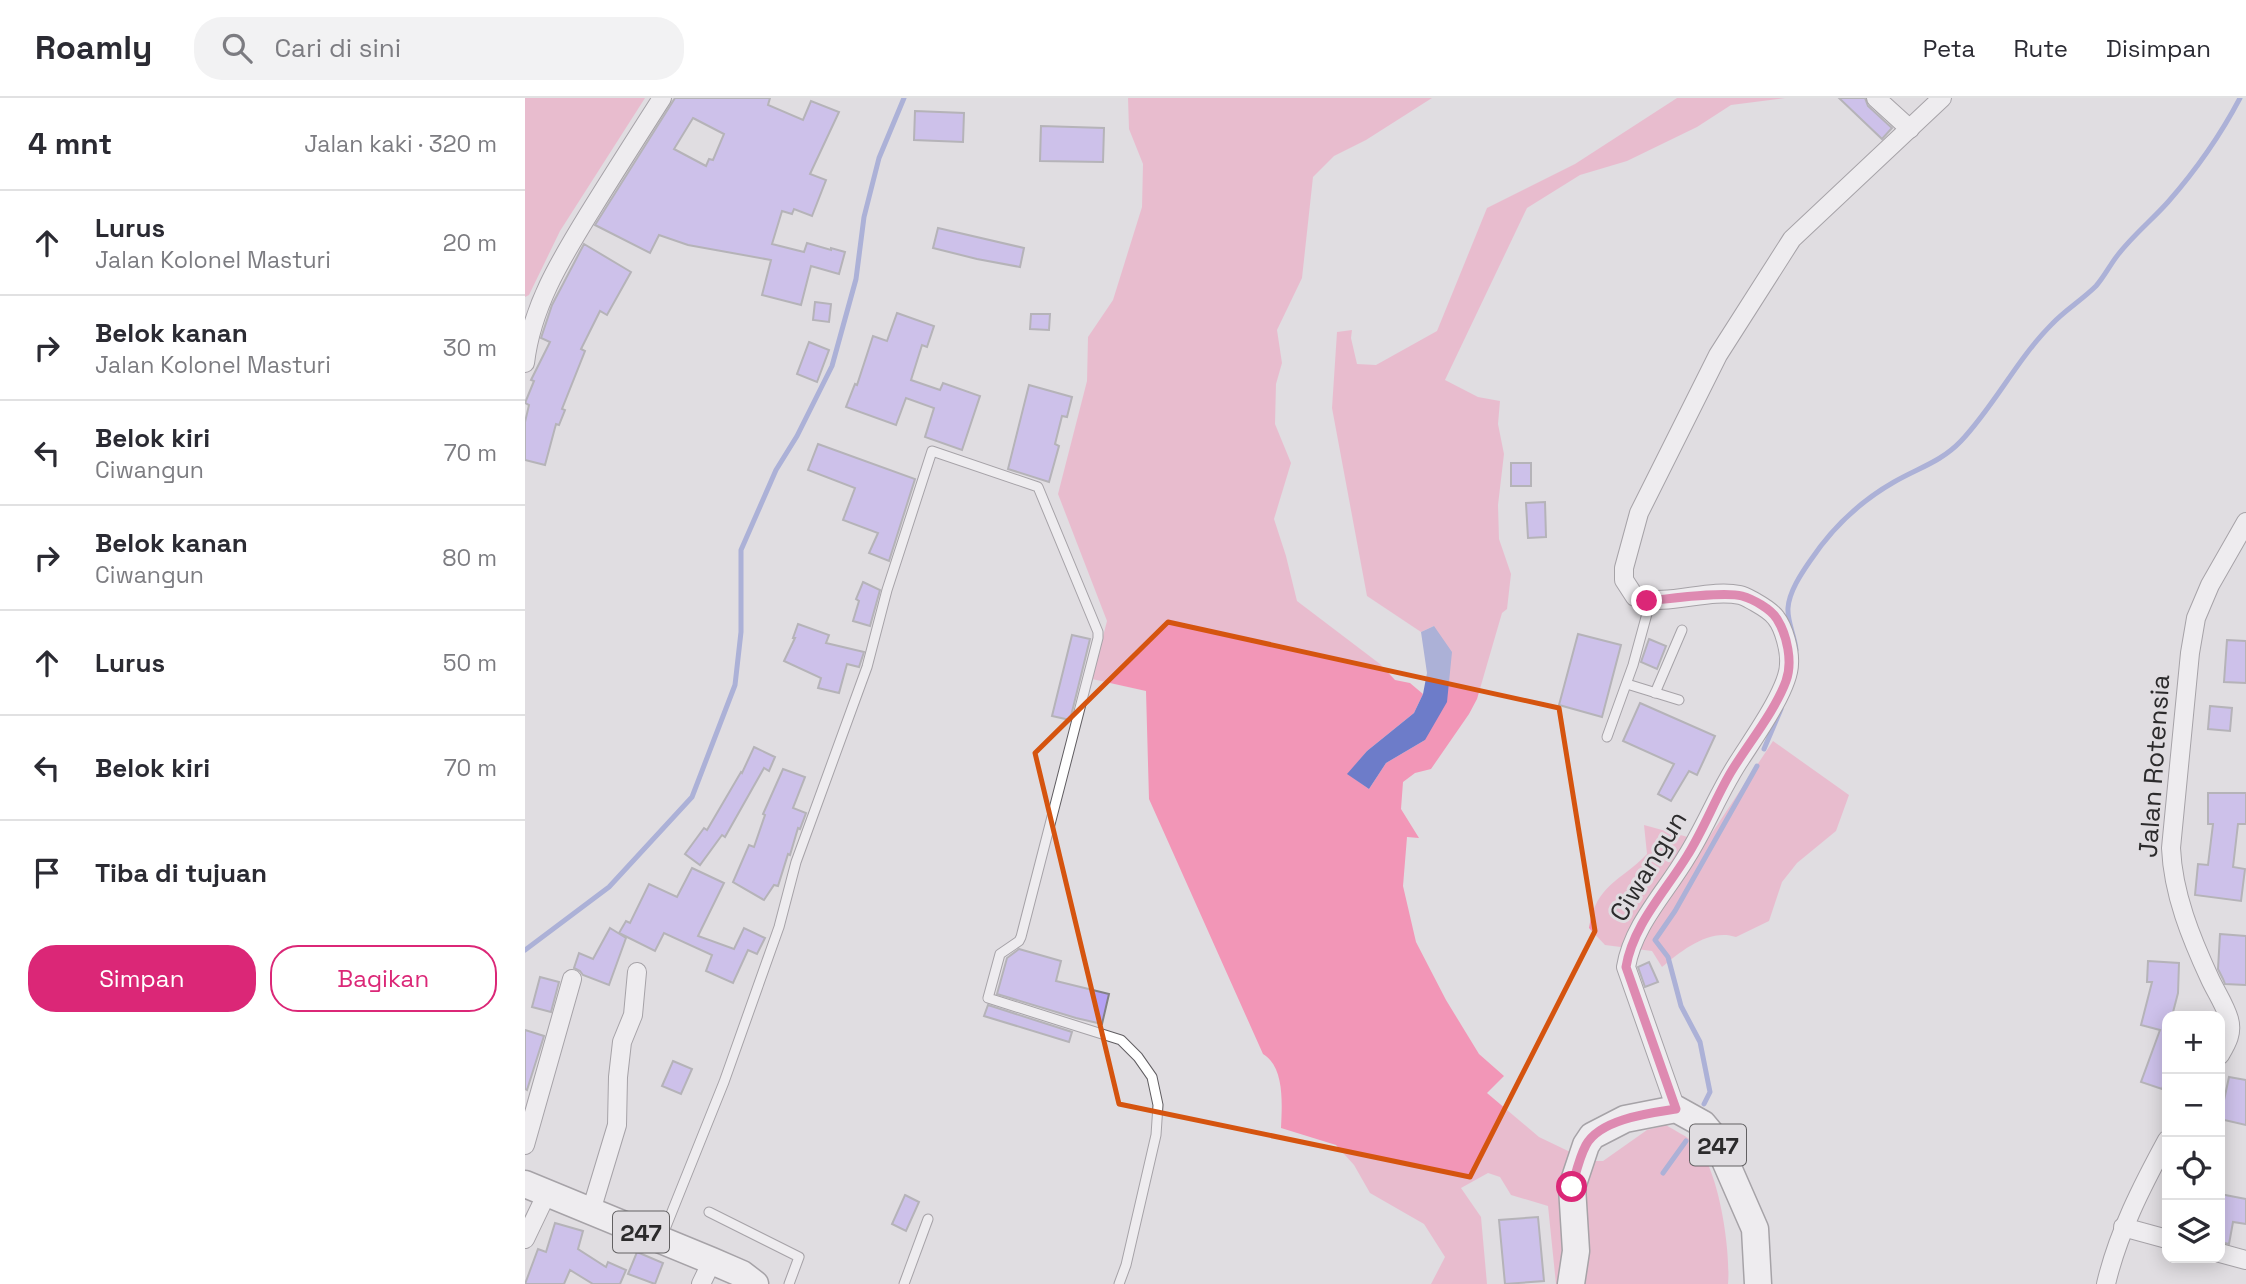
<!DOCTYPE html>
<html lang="id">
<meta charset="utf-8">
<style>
:root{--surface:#fff;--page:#f2f2f3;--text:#2b2b33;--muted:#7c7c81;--line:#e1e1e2;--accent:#db2777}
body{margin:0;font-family:"Space Grotesk",sans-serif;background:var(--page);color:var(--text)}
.controls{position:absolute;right:21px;bottom:21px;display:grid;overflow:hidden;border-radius:14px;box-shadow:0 4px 18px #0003}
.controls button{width:63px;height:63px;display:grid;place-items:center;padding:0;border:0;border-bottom:2px solid var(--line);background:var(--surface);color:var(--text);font:35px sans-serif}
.stop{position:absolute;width:21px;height:21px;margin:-16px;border:5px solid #db2777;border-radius:50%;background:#fff}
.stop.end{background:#db2777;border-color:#fff;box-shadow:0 2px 7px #0008}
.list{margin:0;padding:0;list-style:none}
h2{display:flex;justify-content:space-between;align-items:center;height:91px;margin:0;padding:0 28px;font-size:30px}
h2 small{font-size:23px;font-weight:400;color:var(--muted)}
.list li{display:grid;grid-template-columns:46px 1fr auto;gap:21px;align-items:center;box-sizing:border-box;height:105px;padding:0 28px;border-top:2px solid var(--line)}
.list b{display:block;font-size:26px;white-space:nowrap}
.list p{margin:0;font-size:23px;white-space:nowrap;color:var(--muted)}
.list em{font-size:23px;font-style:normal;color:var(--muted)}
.actions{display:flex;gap:14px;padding:21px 28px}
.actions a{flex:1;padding:16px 0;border:2px solid var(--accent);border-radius:28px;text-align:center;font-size:24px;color:var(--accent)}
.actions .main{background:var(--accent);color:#fff}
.icon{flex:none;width:38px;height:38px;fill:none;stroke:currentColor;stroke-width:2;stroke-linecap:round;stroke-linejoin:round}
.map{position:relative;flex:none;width:1721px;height:1186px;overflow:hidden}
header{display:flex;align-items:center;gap:42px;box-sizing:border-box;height:98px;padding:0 35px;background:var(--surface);border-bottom:2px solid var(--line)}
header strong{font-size:33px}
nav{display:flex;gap:38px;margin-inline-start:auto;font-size:24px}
.search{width:490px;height:63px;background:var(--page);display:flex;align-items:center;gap:18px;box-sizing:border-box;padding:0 24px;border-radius:28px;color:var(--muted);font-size:26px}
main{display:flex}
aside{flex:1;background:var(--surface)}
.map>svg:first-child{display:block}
.green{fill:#f296b7}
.water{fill:#6d7cc9}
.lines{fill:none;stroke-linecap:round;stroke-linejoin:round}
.stream{stroke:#6d7cc9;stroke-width:5}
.building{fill:#b5a1f3;stroke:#828185;stroke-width:2;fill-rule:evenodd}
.lane-casing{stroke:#605d61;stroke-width:11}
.street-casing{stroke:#605d61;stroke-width:20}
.primary-casing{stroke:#605d61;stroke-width:29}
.lane{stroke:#fff;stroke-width:9}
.street{stroke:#fff;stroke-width:18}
.primary{stroke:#fff;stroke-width:26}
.route{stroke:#db2777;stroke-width:9}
.marked{fill:none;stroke:#d5540f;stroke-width:5;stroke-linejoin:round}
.labels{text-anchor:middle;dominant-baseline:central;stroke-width:6;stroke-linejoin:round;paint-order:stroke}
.shield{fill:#e0dde1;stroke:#626062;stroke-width:2}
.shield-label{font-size:24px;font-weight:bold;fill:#2c2b2c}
.street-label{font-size:26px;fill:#2c2b2c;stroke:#e0dde1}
</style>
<header>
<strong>Roamly</strong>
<div class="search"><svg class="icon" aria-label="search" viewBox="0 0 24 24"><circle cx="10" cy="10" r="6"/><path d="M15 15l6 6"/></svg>Cari di sini</div>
<nav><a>Peta</a><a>Rute</a><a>Disimpan</a></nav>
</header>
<main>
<aside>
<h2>4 mnt<small>Jalan kaki · 320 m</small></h2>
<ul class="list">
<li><svg class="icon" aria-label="ahead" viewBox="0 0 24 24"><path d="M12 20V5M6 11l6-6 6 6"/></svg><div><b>Lurus</b><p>Jalan Kolonel Masturi</p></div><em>20 m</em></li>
<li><svg class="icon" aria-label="right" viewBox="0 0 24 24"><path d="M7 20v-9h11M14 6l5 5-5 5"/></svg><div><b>Belok kanan</b><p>Jalan Kolonel Masturi</p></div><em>30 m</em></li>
<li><svg class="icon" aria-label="left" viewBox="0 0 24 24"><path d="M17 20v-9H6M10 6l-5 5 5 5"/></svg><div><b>Belok kiri</b><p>Ciwangun</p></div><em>70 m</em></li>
<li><svg class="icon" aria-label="right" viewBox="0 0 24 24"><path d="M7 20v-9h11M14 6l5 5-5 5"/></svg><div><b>Belok kanan</b><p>Ciwangun</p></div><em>80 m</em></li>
<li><svg class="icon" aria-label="ahead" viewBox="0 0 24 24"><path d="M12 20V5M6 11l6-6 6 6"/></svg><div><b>Lurus</b></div><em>50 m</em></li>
<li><svg class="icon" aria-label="left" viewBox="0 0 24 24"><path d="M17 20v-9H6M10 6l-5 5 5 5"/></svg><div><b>Belok kiri</b></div><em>70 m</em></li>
<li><svg class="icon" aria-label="arrive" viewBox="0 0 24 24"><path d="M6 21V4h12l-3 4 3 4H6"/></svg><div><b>Tiba di tujuan</b></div></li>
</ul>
<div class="actions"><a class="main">Simpan</a><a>Bagikan</a></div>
</aside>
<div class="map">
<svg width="1721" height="1186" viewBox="0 0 1721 1186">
<rect width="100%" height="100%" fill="#e0dde1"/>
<g class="green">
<polygon points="0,0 120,0 35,133 4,197 0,199"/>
<path d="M603,0H907L841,42L809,58L788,79L777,180L752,232L757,265L751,286L750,326L766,365L749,421L761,458L772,503L855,566L870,582L885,585L898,596L889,615L842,653L823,676L844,691L861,665L900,642L909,528L896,534L842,498L807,310L812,234L827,232L826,240L832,266L851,267L912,233L962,110L1050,66L1152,0H1260L1206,7L1172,29L1102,63L1055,77L1002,110L920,282L953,299L975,303L973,326L979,356L973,407L974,441L986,476L982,511L977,515L952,601L944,616L906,671L890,675L878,684L876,711L894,740L882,739L878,788L891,844L921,902L954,956L979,978L962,995L1014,1039L1064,1063H1078L1122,1032L1141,1027C1150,1033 1162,1038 1169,1045C1194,1067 1206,1154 1203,1186H1031L1023,1108L986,1097L975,1079L963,1075L936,1090L956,1119L962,1186H906L920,1159L899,1126L845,1095L829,1067L811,1047L756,1030C757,1007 760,969 738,956L624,701L621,593L567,581L582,523L533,396L562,283L563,239L588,202L617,109L618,66L604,31Z"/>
<path d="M1248,643L1324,697L1311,733L1272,765L1257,784L1244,823L1211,839C1185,830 1157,852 1137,869L1127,853L1080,847L1064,830C1071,786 1095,784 1122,756L1119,727L1181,744Z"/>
</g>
<polygon class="water" points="909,528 927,554 922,604 900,642 861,665 844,691 822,676 842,653 889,615 898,596 902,575 896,534"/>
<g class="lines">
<g class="stream">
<path d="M1271,552C1270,538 1262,524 1263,510C1264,494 1276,476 1285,463C1307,430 1334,404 1369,384C1393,370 1416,364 1436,343C1470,307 1492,261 1527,226C1540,212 1557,202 1571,188C1579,179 1585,167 1592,158C1607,138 1627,122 1643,104C1671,72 1695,38 1715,0"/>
<polyline points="1239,651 1256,611"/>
<polyline points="0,852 84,789 167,699 210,587 216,534 216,452 251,372 272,338 307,268 331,181 339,119 354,60 379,0"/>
<polyline points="1179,1006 1185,994 1175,944 1156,908 1143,859 1130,842 1150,813 1232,668"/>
<polyline points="1138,1075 1161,1043"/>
</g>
</g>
<g class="building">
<path d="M150,0H245L243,7L278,22L286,3L314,14L285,76L301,82L287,118L269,111L267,116L257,113L247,146L279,154L282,145L306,152V150L320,154L314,176L286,168L276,207L237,197L246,162L163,147L134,137L125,155L70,127ZM168,20L199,36L188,62L184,61L181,68L149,51Z"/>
<polygon points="1314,0 1340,0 1343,8 1367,30 1357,41"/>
<polygon points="390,13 439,15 438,44 389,42"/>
<polygon points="516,28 579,30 578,64 515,63"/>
<polygon points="413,130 499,150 495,169 452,161 408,150"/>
<polygon points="59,146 106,174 82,217 75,213 56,251 60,253 37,311 40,312 34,327 31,326 20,367 0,362 0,324 4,307 0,305 9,283 6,282 25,244 16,240 27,207"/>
<polygon points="290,204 306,206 304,224 288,222"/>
<polygon points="372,215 409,228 402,249 397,247 386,282 415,292 418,285 455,298 437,352 400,339 409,310 381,300 371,327 321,309 330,286 332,287 348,238 362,243"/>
<polygon points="506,216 525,216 524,232 505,231"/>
<polygon points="284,244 304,252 292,284 272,276"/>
<polygon points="504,287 547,299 542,319 537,318 530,346 534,348 524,384 483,371"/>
<polygon points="293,346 390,381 364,463 344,455 353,435 318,422 330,390 283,372"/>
<rect x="986" y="365" width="20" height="23"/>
<polygon points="1020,404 1021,439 1003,440 1001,405"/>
<polygon points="338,484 355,492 345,528 328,523 334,503 331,501"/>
<polygon points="273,526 304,537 301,545 339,554 334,569 322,566 314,595 293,590 296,580 259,563 270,540 268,540"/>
<polygon points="1053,536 1096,547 1077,619 1034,607"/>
<polygon points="547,537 565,541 545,622 527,618"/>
<polygon points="1124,541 1141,548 1132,571 1116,564"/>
<polygon points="1702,542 1721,543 1721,585 1699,584"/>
<polygon points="1115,605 1190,638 1172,677 1164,673 1146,703 1133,696 1149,666 1098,643"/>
<polygon points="1685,608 1707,610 1705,633 1683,631"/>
<polygon points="229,649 250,659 244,673 239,670 200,739 197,737 175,767 160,756 179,730 182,732 216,674 217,675"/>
<polygon points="258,671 280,679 268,710 281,715 275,731 273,730 265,757 263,756 253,788 249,787 239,802 208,784 224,747 229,749 240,717 238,716"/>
<polygon points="1683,695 1721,695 1721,726 1713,726 1708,769 1720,771 1716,803 1670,797 1673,766 1683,767 1688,726 1683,726"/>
<polygon points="167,770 199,785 173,838 209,851 219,830 240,840 232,856 223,852 208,885 181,873 187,857 139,835 130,853 94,835 101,823 105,825 124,786 152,799"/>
<polygon points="85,830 101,840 84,887 58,877 55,873 49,870 54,855 68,861"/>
<polygon points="1695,836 1721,838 1721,887 1700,886 1698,881 1693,871"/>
<polygon points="494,851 536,863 531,883 584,896 577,926 551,920 472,896 482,860"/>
<polygon points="1623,863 1654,865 1653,895 1647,918 1642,918 1642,977 1637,991 1616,984 1635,932 1616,927 1627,884 1622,884"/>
<polygon points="1124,864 1133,884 1120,889 1113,869"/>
<polygon points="15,879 34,884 26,914 7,909"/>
<polygon points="463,907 547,934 544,944 459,918"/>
<polygon points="0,932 19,938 2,992 0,991"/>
<polygon points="148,963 167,971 156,996 137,988"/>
<polygon points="1704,979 1721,982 1721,1027 1695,1021"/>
<polygon points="1695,1096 1721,1101 1721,1126 1708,1124 1704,1146 1695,1144"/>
<polygon points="380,1097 394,1104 381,1133 367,1126"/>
<polygon points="1013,1119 1019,1183 980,1186 974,1122"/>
<polygon points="30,1125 58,1133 53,1151 81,1169 83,1164 101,1172 95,1186 68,1186 45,1172 39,1186 0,1186 13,1151 21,1154"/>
<polygon points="112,1154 138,1165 130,1186 103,1176"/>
</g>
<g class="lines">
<g class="lane-casing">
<g id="lane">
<polyline points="1102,586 1154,602"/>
<polyline points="1130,595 1157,532"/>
<polyline points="1082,639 1108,567 1123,512 1122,503"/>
<polyline points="184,1114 274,1159 264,1186"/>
<polyline points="136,1141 199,984 254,829 271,764 342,569 362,492 407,353 513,389 573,534 573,540 496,839 494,843 475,856 463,900 596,942 613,959 627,979 633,1007 631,1037 601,1167 594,1186"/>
<polyline points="379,1186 403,1121"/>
</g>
</g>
<g class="street-casing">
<g id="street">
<polyline points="1351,0 1385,31"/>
<path d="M0,265C7,206 38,158 68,109C91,72 114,36 137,0"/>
<path d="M1695,957C1702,945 1708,935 1704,921C1700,907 1691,894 1685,881C1666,840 1648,796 1646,750L1665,555L1671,520L1685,487L1721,424"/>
<path d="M1151,1011L1101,869C1108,827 1141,794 1162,758C1182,726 1195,691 1216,660C1230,638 1264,590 1264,566C1265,553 1259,530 1251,520C1247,514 1237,508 1230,504C1226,502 1220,498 1215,497C1183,490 1143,509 1110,499L1099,482V470L1114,415L1193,257L1267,141L1417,0"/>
<polyline points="0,1047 47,881"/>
<polyline points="66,1113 92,1027 93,979 97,944 108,917 112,874"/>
<polyline points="1598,1129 1642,1141"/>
<polyline points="0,1141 22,1095"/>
<polyline points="1695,1155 1721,1162"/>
<polyline points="176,1186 187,1163"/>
<path d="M1581,1186C1593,1135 1617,1088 1642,1042"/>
</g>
</g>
<g class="primary-casing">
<g id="primary">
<polyline points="0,1086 187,1163 217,1176 230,1186"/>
<polyline points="1046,1186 1051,1153 1047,1089 1061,1047 1067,1038 1100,1021 1151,1011 1178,1026 1188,1038 1195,1051 1230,1131 1233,1186"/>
</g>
</g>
<use href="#lane" class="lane"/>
<use href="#street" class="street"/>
<use href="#primary" class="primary"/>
</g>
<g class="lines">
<path class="route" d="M1047,1089C1051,1075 1054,1060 1061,1047C1075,1021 1125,1015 1151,1011L1101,869C1108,827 1140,794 1162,758C1179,731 1190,701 1206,674C1223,646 1250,613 1261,583C1268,564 1262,537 1252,521C1246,511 1228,501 1217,498C1199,493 1143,501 1122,503"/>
</g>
<path d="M0 0H1721V1186H0ZM643,524L1034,610L1070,833L945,1079L594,1006L510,655Z" fill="#e0dde1" fill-opacity=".55" fill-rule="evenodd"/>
<path class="marked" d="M643,524L1034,610L1070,833L945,1079L594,1006L510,655Z"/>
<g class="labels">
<g class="shield">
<rect x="1165" y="1026.5" width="56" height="41" rx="5"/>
<rect x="88" y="1113.5" width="56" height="41" rx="5"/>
</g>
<g class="shield-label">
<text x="1193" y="1047">247</text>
<text x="116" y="1134">247</text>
</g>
<g class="street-label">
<text transform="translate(1629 668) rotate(-86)">Jalan Rotensia</text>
<text transform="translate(1123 768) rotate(-59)">Ciwangun</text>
</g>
</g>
</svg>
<div class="controls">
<button>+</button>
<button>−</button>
<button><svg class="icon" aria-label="locate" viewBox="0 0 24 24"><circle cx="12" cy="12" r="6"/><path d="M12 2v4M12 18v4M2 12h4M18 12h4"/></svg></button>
<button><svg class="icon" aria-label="layers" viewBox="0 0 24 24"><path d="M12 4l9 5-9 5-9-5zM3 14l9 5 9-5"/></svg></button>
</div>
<div class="stop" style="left:1047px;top:1089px"></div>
<div class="stop end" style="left:1122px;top:503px"></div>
</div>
</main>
